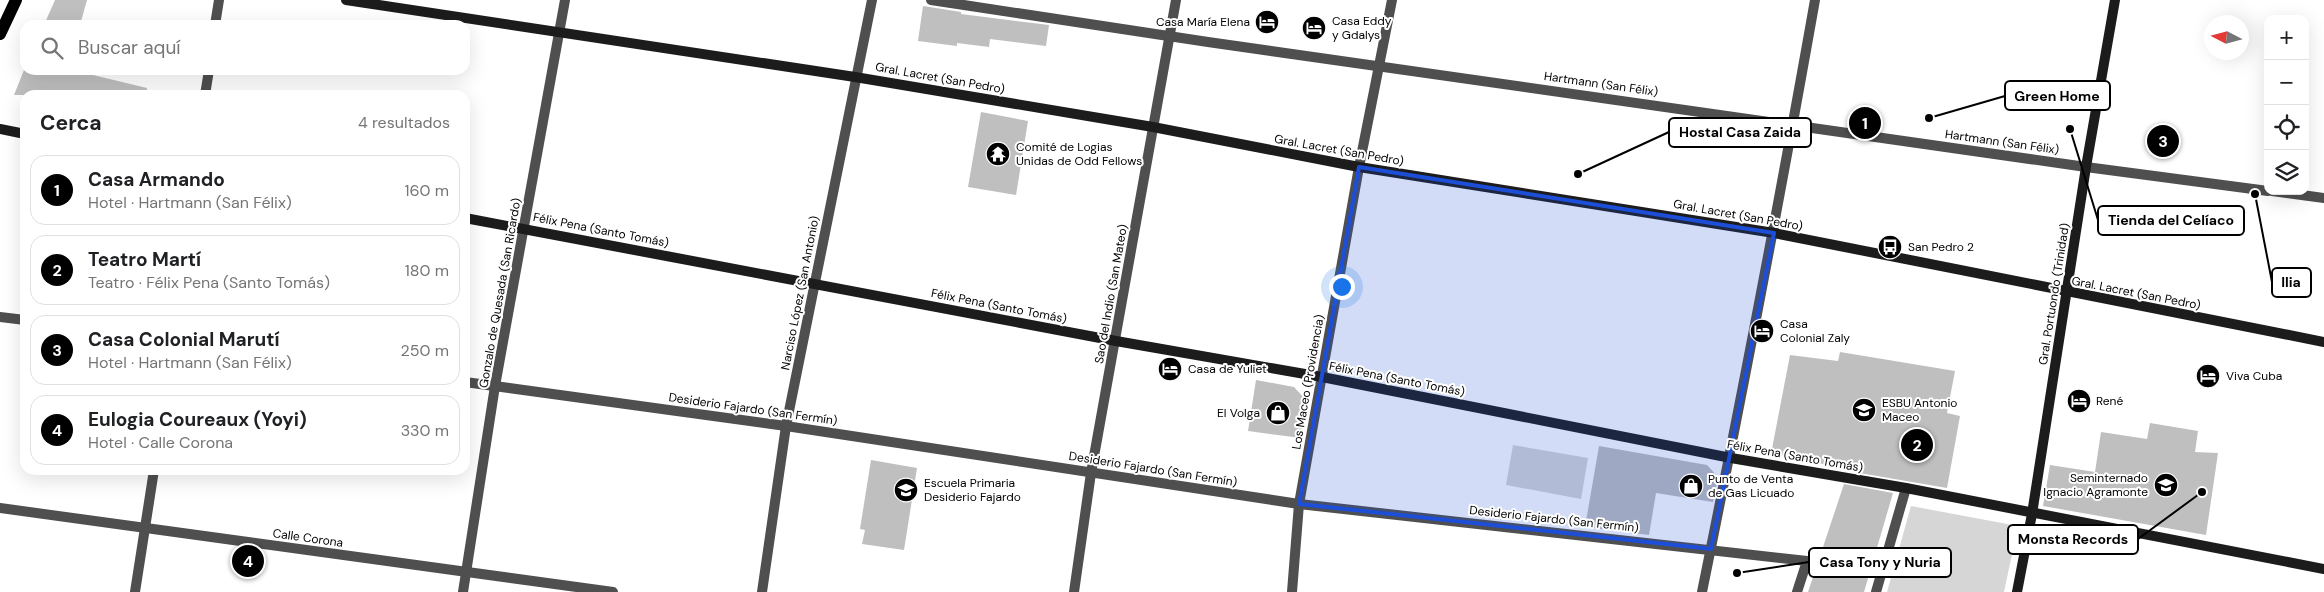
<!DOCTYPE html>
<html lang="es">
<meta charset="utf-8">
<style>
:root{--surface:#fff;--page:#f2f2f2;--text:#202124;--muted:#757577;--line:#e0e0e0;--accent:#000}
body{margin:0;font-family:"DM Sans",sans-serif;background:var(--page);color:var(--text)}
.controls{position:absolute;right:15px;top:15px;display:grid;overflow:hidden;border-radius:10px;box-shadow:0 5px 20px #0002}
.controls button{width:45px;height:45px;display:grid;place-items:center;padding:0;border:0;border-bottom:1px solid var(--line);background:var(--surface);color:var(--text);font:25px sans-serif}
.compass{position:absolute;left:2204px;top:15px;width:45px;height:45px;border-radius:50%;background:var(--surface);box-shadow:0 5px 20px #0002;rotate:276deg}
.you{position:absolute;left:1341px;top:286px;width:18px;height:18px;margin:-12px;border:4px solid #fff;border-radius:50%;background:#1a73e8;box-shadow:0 0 0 8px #1a73e833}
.badge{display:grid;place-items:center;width:32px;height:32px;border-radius:50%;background:var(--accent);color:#fff;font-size:16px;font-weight:700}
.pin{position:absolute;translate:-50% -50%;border:2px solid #fff;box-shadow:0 1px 5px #0006}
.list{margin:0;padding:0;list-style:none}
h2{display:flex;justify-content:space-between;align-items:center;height:65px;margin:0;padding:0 20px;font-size:21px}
h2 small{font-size:16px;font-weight:400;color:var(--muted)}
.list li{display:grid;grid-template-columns:32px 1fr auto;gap:15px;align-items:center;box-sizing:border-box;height:70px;margin:0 10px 10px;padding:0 10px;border:1px solid var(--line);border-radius:15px}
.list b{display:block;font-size:19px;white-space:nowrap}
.list p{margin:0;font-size:16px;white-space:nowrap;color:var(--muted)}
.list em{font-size:16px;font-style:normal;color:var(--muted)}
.icon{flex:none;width:28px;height:28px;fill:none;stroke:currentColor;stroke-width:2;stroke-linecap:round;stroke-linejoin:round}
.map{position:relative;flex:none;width:2324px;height:592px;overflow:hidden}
.search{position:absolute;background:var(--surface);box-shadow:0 5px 20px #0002;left:20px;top:20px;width:450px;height:55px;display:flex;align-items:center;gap:12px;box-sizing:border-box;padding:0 18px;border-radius:15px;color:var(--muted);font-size:19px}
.panel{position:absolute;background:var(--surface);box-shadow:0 5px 20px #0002;left:20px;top:90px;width:450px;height:385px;border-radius:15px}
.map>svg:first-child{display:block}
.green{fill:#d6d6d6}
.building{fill:#bfbfbf}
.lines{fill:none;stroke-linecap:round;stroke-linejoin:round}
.street{stroke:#4f4f4f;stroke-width:10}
.secondary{stroke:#1c1c1c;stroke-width:10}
.primary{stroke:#000;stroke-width:12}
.marked{fill:#1d4ed8;fill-opacity:0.2;stroke:#1d4ed8;stroke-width:4;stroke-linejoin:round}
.labels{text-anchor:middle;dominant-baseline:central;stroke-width:4;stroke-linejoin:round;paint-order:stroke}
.poi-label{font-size:12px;fill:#000;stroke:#fff;text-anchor:start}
.street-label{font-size:12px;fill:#000;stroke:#fff}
.leader{fill:none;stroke:#000;stroke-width:2}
.callout-dot{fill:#000;stroke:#fff;stroke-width:2}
.callout{fill:#fff;stroke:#000;stroke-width:2}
.callout-label{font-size:14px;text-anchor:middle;font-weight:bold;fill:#000}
</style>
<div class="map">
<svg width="2324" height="592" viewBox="0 0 2324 592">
<rect width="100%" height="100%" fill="#fff"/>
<g class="green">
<polygon points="1513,445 1588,458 1581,499 1506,485"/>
<polygon points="1911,506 2018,526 2004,592 1887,592"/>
</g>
<g class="building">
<polygon points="55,0 87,0 80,25 44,25"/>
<polygon points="923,6 961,12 961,14 1049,25 1046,46 990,39 989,47 957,43 957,46 918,41"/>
<polygon points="24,70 72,70 147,88 146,95 14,95"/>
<polygon points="981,112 1028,121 1016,195 968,187"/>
<polygon points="1840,352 1955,371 1947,413 1960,416 1947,488 1848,471 1849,469 1771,454 1790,355 1838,361"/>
<polygon points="1256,380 1294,387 1306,400 1301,438 1248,431"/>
<polygon points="2150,423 2198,431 2195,452 2218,453 2206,535 2043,506 2050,465 2095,472 2101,432 2147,439"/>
<polygon points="1599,446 1707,465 1718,477 1713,502 1656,493 1649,535 1585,527"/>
<polygon points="871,460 917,468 904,550 862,544 865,530 860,529"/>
<polygon points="1844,484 1893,493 1864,592 1808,592"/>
</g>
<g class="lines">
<g class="street">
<polyline points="931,0 1208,42 2086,167 2268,191"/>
<polyline points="215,25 219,0"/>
<polyline points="205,95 209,70"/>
<polyline points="2272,191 2324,198"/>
<polyline points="0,317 25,320"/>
<polyline points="465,382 786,426 1299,504 1807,561 1797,592"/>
<polyline points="0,508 613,592"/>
<polyline points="135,592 154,470"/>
<polyline points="463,592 495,386 565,0"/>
<polyline points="762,592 786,426 872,0"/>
<polyline points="1074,592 1091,473 1176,0"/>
<polyline points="1292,592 1299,504 1359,167 1392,0"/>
<path d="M1702,592C1742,395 1780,198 1815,0"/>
<polyline points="1876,592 1906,488"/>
</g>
<g class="secondary">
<polyline points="346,0 855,77 1153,127 1359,167 1774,233 2324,342"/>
<polyline points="0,129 25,134"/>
<polyline points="465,218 1116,341 1322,377 1731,458 1906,488 2324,569"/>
<polyline points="2017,592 2032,514 2086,167 2115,0"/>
</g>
<polyline class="primary" points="0,34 16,0"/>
</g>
<path class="marked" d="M1359,167L1774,233L1711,549L1299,504Z"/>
<defs>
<g id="hotel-disc" transform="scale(1.25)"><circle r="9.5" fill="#000" stroke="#fff"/><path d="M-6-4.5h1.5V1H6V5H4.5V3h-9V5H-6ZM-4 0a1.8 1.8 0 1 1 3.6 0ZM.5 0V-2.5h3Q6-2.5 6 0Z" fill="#fff"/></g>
<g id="temple-disc" transform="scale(1.25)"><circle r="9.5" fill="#000" stroke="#fff"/><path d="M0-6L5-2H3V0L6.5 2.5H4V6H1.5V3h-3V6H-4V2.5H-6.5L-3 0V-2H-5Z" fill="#fff"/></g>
<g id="bus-disc" transform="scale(1.25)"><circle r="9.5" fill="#000" stroke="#fff"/><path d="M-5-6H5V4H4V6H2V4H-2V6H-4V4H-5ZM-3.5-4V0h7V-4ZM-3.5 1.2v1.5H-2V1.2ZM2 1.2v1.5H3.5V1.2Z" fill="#fff"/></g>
<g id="school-disc" transform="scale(1.25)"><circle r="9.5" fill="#000" stroke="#fff"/><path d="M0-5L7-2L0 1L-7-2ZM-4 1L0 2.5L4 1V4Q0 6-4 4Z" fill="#fff"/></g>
<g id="shop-disc" transform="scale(1.25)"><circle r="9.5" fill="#000" stroke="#fff"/><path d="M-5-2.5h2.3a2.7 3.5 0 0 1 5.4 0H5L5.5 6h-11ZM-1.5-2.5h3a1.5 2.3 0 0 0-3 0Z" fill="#fff"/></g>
</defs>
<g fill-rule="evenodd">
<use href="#hotel-disc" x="1267" y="22"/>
<use href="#hotel-disc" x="1314" y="28"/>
<use href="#temple-disc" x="998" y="154"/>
<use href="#bus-disc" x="1890" y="247"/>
<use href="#hotel-disc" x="1762" y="331"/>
<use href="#hotel-disc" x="1170" y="369"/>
<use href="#hotel-disc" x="2208" y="376"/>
<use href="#hotel-disc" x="2079" y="401"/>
<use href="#school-disc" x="1864" y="410"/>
<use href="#shop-disc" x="1278" y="413"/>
<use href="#school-disc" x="2166" y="485"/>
<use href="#shop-disc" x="1691" y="486"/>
<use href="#school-disc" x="906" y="490"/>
</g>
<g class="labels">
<g class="poi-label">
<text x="1332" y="21">Casa Eddy<tspan x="1332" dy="14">y Gdalys</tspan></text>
<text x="1250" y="22" text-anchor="end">Casa María Elena</text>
<text x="1016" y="147">Comité de Logias<tspan x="1016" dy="14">Unidas de Odd Fellows</tspan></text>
<text x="1908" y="247">San Pedro 2</text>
<text x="1780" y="324">Casa<tspan x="1780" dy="14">Colonial Zaly</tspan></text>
<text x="1188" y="369">Casa de Yuliet</text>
<text x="2226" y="376">Viva Cuba</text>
<text x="2096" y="401">René</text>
<text x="1882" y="403">ESBU Antonio<tspan x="1882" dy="14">Maceo</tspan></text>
<text x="1260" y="413" text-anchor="end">El Volga</text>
<text x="2148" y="478" text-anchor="end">Seminternado<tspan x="2148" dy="14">Ignacio Agramonte</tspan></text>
<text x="1708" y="479">Punto de Venta<tspan x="1708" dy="14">de Gas Licuado</tspan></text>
<text x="924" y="483">Escuela Primaria<tspan x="924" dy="14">Desiderio Fajardo</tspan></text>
</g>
<g class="street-label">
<text transform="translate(940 78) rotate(10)">Gral. Lacret (San Pedro)</text>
<text transform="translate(1601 84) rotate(8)">Hartmann (San Félix)</text>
<text transform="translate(2002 142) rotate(8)">Hartmann (San Félix)</text>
<text transform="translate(1339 150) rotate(10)">Gral. Lacret (San Pedro)</text>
<text transform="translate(1738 215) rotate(10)">Gral. Lacret (San Pedro)</text>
<text transform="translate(601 230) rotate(11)">Félix Pena (Santo Tomás)</text>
<text transform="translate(500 293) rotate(-80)">Gonzalo de Quesada (San Ricardo)</text>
<text transform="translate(800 293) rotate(-79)">Narciso López (San Antonio)</text>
<text transform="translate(2136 293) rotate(11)">Gral. Lacret (San Pedro)</text>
<text transform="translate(1111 294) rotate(-80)">Sao del Indio (San Mateo)</text>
<text transform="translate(2054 294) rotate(-81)">Gral. Portuondo (Trinidad)</text>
<text transform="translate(999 306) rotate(11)">Félix Pena (Santo Tomás)</text>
<text transform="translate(1397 379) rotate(11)">Félix Pena (Santo Tomás)</text>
<text transform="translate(1308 382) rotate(-80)">Los Maceo (Providencia)</text>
<text transform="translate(753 409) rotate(8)">Desiderio Fajardo (San Fermín)</text>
<text transform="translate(1795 456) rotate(10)">Félix Pena (Santo Tomás)</text>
<text transform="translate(1153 469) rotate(9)">Desiderio Fajardo (San Fermín)</text>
<text transform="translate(1554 519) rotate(6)">Desiderio Fajardo (San Fermín)</text>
<text transform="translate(308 538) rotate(8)">Calle Corona</text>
</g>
</g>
<path class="leader" d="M1929 118L2005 96M1578 174L1669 132M2070 129L2098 220M2255 194L2272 282M2202 492L2138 539M1737 573L1809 562"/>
<g class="callout-dot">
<circle cx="1929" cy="118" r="5"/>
<circle cx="1578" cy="174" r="5"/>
<circle cx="2070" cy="129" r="5"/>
<circle cx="2255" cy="194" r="5"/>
<circle cx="2202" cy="492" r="5"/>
<circle cx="1737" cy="573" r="5"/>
</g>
<g class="callout">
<rect x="2005" y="81" width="105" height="29" rx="5"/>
<rect x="1669" y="118" width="142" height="29" rx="5"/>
<rect x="2098" y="206" width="146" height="29" rx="5"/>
<rect x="2272" y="268" width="39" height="29" rx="5"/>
<rect x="2008" y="525" width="130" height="29" rx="5"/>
<rect x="1809" y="548" width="142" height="29" rx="5"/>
</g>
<g class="callout-label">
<text x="2057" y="101">Green Home</text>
<text x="1740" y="137">Hostal Casa Zaida</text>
<text x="2171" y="225">Tienda del Celíaco</text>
<text x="2291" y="287">Ilia</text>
<text x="2073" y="544">Monsta Records</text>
<text x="1880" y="567">Casa Tony y Nuria</text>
</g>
</svg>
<div class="controls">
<button>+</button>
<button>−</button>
<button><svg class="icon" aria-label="locate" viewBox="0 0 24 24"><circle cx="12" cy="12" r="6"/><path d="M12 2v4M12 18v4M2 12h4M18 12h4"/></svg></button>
<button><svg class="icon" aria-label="layers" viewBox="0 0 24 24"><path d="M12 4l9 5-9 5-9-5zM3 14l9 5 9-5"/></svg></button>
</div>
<svg class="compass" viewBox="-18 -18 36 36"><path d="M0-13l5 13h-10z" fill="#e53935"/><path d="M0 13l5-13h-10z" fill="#757577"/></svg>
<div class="you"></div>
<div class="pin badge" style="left:1865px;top:123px">1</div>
<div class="pin badge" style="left:1917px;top:445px">2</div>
<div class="pin badge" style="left:2163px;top:141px">3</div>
<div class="pin badge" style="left:248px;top:561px">4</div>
<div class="search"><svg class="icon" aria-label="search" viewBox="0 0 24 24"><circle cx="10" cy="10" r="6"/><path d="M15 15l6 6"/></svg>Buscar aquí</div>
<section class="panel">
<h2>Cerca<small>4 resultados</small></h2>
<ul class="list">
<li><span class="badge">1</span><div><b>Casa Armando</b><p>Hotel · Hartmann (San Félix)</p></div><em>160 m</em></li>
<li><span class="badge">2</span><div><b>Teatro Martí</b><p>Teatro · Félix Pena (Santo Tomás)</p></div><em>180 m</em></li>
<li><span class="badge">3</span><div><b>Casa Colonial Marutí</b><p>Hotel · Hartmann (San Félix)</p></div><em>250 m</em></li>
<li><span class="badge">4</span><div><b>Eulogia Coureaux (Yoyi)</b><p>Hotel · Calle Corona</p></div><em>330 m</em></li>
</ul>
</section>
</div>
